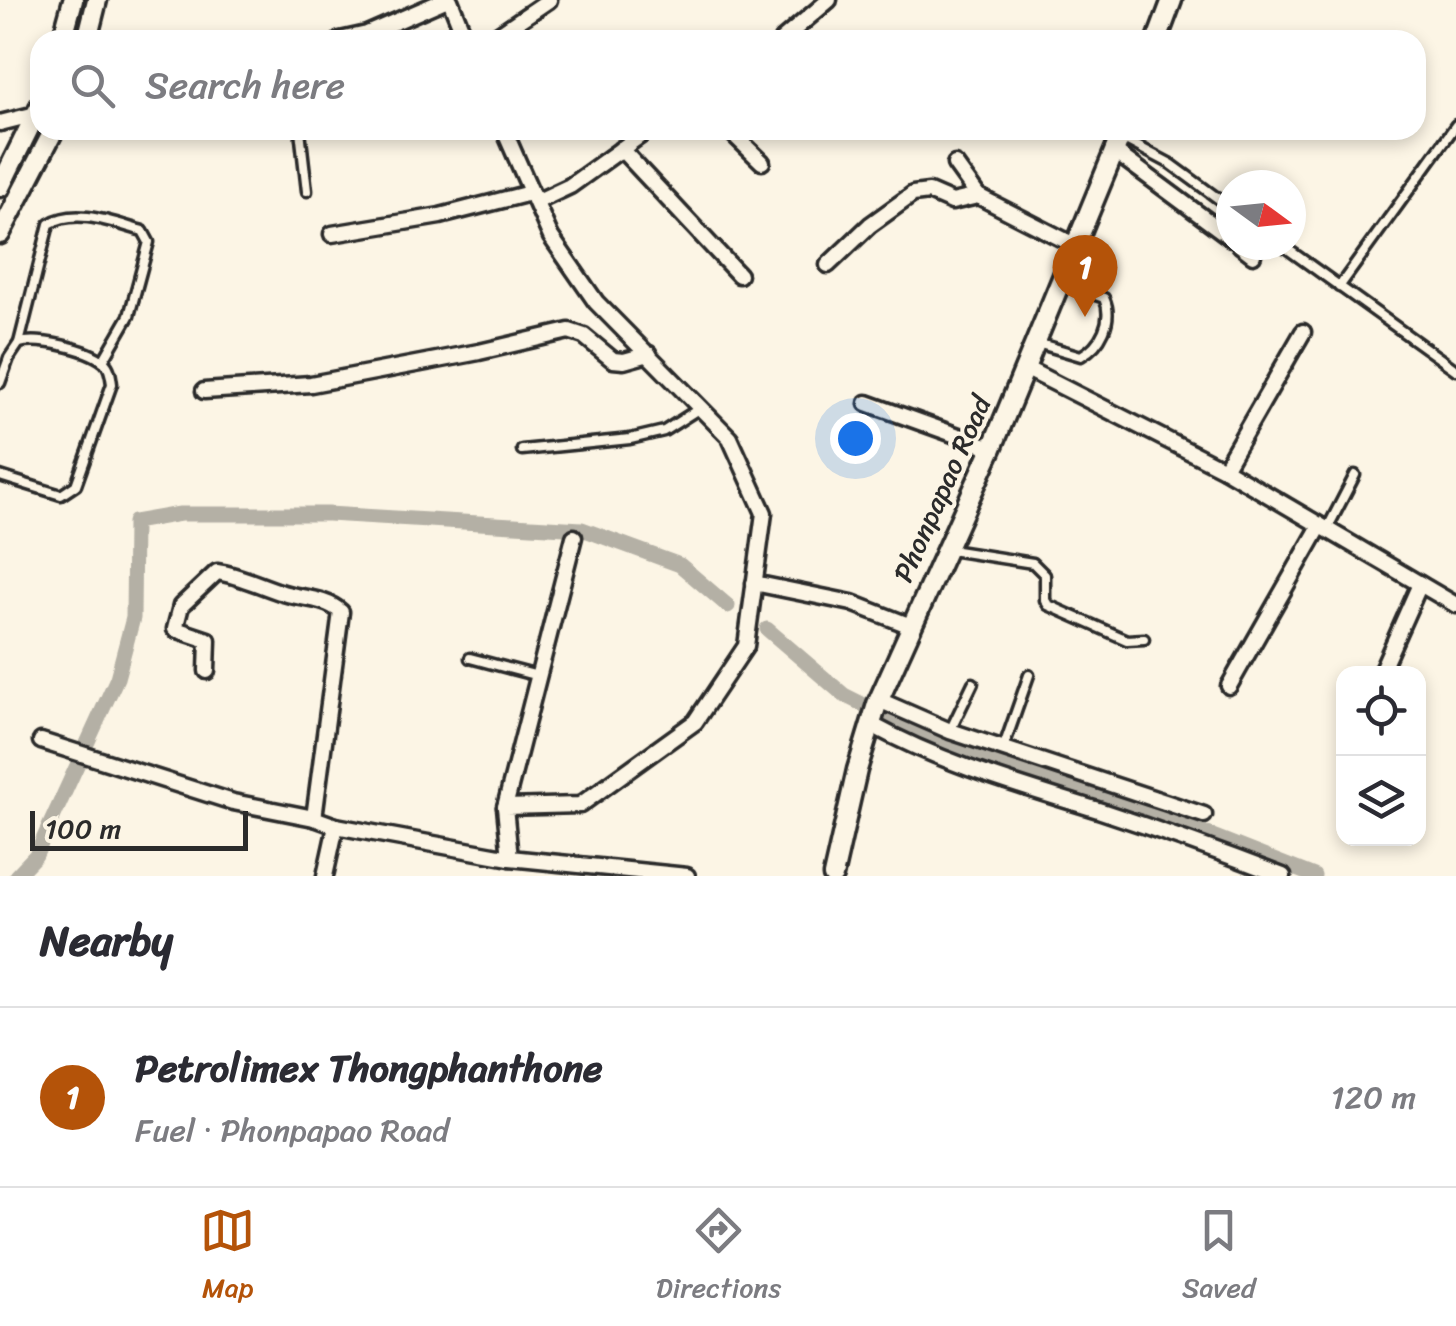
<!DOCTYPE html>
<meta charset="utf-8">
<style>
:root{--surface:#fff;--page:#f7f7f7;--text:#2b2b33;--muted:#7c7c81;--line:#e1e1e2;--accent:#b45309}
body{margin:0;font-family:Sriracha,sans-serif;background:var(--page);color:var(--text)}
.controls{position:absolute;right:30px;bottom:30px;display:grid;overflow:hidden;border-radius:20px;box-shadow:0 5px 15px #0003}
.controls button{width:90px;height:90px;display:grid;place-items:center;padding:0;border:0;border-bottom:2px solid var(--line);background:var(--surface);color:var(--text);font:50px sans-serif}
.compass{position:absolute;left:1216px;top:170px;width:90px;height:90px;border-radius:50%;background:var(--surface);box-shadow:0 5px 15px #0003;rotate:105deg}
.scale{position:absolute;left:30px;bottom:25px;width:218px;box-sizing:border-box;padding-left:10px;border:5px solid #2b2b2b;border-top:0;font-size:28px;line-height:35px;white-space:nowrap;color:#2b2b2b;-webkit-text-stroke:8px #fcf5e5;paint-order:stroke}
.you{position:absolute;left:855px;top:438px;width:35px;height:35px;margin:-25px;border:8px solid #fff;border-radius:50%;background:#1a73e8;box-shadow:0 0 0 15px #1a73e833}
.badge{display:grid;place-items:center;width:65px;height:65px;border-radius:50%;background:var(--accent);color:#fff;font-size:32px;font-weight:700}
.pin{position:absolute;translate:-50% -82px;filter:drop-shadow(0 2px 5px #0008)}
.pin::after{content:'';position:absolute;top:52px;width:35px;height:30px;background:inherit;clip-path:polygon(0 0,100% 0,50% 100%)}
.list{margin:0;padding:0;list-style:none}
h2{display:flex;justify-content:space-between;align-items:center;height:130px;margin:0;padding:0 40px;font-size:42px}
h2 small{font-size:32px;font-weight:400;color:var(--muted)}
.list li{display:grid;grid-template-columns:65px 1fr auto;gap:30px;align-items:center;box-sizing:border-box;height:180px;padding:0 40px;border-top:2px solid var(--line)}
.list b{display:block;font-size:38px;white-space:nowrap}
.list p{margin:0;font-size:32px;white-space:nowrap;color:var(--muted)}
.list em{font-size:32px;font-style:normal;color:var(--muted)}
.icon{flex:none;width:55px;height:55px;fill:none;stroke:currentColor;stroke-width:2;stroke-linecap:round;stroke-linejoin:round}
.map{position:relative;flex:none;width:1456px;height:876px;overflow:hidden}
.search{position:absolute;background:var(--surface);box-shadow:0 5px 15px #0003;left:30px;right:30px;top:30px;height:110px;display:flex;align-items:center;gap:25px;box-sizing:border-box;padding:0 35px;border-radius:30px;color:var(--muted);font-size:38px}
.sheet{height:310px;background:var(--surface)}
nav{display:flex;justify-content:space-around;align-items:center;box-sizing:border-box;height:140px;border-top:2px solid var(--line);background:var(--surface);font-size:28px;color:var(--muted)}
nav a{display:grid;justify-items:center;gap:5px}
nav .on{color:var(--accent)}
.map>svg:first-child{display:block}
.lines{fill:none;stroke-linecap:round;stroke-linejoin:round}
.canal{stroke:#b4b0a5;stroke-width:15}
.service-casing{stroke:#2b2b2b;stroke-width:15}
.minor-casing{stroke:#2b2b2b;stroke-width:21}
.tertiary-casing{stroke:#2b2b2b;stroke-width:25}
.service{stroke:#fcf5e5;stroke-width:8}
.minor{stroke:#fcf5e5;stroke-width:14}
.tertiary{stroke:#fcf5e5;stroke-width:18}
.labels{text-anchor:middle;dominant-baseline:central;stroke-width:8;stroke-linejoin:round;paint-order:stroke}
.street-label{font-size:28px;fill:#2b2b2b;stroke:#fcf5e5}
</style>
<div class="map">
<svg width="1456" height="876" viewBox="0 0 1456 876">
<rect width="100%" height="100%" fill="#fcf5e5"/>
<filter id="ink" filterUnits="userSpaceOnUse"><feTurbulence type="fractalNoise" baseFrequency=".01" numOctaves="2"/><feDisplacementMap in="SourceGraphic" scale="20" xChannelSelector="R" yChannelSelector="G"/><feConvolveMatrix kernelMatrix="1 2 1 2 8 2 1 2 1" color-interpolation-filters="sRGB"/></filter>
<g filter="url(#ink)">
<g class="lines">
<g class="canal">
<polyline points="767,629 844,695 890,718 962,750 1177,822 1314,876"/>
<polyline points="16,876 36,855 117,678 133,618 134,522 180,514 328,514 582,529 680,565 728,606"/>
</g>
<g class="service-casing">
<g id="service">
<polyline points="300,130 307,191"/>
<polyline points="1107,130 1171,164 1231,208"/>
<polyline points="1282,245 1456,370"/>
<polyline points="1339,287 1456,125"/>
<path d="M19,343L49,224C76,207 114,223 143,231L149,242L129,316L103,361"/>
<path d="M1037,343L1081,356C1101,345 1114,320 1104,298L1061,283"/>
<path d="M0,383L9,358L19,343C39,338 87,348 104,362C110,367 111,376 112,384L76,485L61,495L0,476"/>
<polyline points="522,450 630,439 664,431 700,408"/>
<polyline points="1327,529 1355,475"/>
<polyline points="950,550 1033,563 1045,575 1045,600 1048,605 1127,640 1144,639"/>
<polyline points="470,658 538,676"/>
<polyline points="950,731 973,683"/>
<polyline points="1003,749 1029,675"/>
</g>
</g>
<g class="minor-casing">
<g id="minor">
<polyline points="450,0 466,40"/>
<polyline points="340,40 367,34 445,0"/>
<polyline points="490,40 549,0"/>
<polyline points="782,40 829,0"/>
<polyline points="0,123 36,114"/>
<polyline points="504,130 551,237 596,302 730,438 764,513 746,646 695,722 580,805 505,807 510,858"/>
<polyline points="729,130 762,162"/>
<polyline points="621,149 739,275"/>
<polyline points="1114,151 1231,238"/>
<polyline points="955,164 978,196 1076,246"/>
<polyline points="536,202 570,186 648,130"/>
<polyline points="332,234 440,216 530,193"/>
<polyline points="1240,245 1253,255"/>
<polyline points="828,265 870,225 913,194 929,192 952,202 978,196"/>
<polyline points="1025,368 1224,469 1456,605"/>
<polyline points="204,391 311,384 479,352 569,331 584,336 613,360 624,361 649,354"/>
<polyline points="867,403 992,448"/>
<polyline points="1224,469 1303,332"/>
<polyline points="754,583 852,603 911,626"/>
<path d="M207,671L208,640L175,629L181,606L217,572C239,575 258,585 280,592C300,599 325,597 341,612L314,818"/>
<polyline points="1380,674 1420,584"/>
<polyline points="1229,686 1320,526"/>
<polyline points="879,700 950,731 1204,815"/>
<path d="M870,724C943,764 1021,786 1101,811C1162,831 1223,853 1283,876"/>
<polyline points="41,741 233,802 314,818 336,826 510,858 687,876"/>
<polyline points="505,807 574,537"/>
<polyline points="325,876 336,826"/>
</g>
</g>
<g class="tertiary-casing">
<g id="tertiary">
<polyline points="62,40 73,0"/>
<polyline points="87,40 97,0"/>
<polyline points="1157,40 1172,0"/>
<polyline points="0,187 40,106"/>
<polyline points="0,234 54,130"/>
<polyline points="833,876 857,770 877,704 992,448 1123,130"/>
</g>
</g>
<use href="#service" class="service"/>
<use href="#minor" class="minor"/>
<use href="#tertiary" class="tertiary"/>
</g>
</g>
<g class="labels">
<g class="street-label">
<text transform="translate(942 489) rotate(-66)">Phonpapao Road</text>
</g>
</g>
</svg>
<div class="controls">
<button><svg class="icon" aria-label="locate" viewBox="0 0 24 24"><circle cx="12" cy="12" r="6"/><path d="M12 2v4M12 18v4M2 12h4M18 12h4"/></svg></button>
<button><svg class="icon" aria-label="layers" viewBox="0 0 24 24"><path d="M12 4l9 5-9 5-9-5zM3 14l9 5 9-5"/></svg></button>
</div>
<svg class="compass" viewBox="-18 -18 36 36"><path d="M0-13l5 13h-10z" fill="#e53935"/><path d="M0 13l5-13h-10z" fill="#7c7c81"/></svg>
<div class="scale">100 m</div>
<div class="you"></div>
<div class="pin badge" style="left:1085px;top:317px">1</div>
<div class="search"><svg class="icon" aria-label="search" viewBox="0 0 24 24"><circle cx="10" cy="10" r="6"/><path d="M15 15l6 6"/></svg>Search here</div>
</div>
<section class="sheet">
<h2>Nearby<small></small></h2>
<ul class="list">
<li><span class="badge">1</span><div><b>Petrolimex Thongphanthone</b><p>Fuel · Phonpapao Road</p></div><em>120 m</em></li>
</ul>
</section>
<nav>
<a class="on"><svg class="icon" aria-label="map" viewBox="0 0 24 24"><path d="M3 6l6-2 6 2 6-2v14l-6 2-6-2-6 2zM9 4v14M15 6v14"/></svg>Map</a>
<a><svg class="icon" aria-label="directions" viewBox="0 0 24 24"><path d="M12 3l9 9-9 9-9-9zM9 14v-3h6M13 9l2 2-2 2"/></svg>Directions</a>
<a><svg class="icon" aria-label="saved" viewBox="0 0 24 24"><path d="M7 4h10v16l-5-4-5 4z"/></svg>Saved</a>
</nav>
